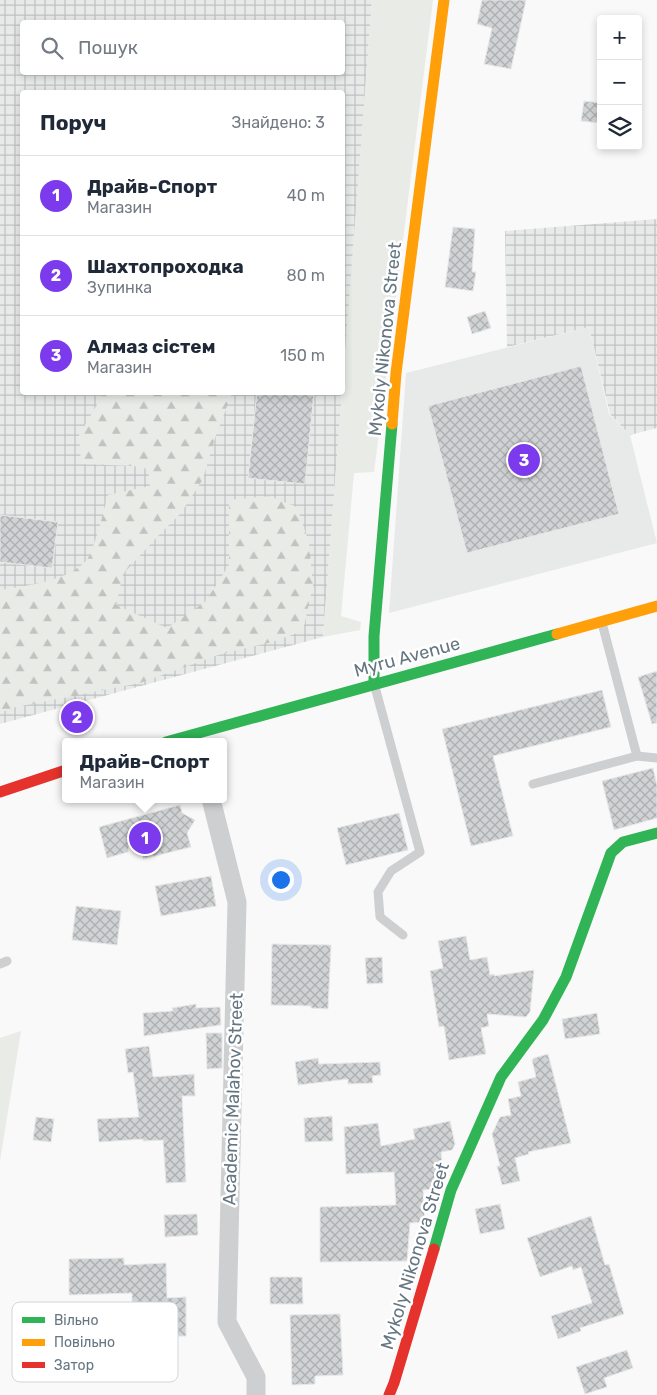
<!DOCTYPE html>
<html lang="uk">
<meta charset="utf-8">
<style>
:root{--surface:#fff;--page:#f2f2f3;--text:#1f2937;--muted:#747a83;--line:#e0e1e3;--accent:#7c3aed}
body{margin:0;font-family:Rubik,sans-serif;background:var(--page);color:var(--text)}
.controls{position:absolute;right:15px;top:15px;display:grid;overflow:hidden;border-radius:5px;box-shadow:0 2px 8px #0003}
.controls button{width:45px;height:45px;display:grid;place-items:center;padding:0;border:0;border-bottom:1px solid var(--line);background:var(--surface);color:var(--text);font:25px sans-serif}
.you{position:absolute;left:280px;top:879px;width:18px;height:18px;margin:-12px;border:4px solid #fff;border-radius:50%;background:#1a73e8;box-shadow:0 0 0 8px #1a73e833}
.badge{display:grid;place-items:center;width:32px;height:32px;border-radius:50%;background:var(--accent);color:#fff;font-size:16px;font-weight:700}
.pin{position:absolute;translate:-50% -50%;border:2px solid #fff;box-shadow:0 1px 5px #0006}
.popup{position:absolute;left:62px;top:738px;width:165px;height:65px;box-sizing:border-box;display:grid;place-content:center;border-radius:5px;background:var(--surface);filter:drop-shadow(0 1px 4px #0005);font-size:16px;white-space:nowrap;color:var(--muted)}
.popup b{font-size:19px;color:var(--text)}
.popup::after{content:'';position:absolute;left:50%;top:100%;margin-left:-10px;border:10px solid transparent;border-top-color:var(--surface)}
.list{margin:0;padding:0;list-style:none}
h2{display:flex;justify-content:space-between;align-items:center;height:65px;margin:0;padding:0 20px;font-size:21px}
h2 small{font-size:16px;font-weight:400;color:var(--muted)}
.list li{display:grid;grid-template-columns:32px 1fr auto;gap:15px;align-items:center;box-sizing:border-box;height:80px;padding:0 20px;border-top:1px solid var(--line)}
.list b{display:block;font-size:19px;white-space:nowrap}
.list p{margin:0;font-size:16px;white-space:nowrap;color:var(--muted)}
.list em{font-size:16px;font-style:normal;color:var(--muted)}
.icon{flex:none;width:28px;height:28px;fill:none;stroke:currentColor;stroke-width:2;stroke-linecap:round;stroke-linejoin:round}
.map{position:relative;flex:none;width:657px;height:1395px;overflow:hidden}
.search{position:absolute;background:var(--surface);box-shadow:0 2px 8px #0003;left:20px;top:20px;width:325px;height:55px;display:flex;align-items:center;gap:12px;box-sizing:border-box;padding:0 18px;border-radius:5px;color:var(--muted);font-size:19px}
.panel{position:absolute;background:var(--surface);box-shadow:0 2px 8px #0003;left:20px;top:90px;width:325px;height:305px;border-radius:5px}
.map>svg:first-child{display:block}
.built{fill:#e8e9e9}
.industrial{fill:url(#industrial-grid);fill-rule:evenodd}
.green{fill:#e8ebe6}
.forest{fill:url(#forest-firs)}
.building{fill:url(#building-cross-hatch);stroke:#e8e8e8}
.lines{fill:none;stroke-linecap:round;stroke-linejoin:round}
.lane{stroke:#cecfd0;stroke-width:9}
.street{stroke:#cecfd0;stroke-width:19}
.fast{stroke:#30b455;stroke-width:11}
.slow{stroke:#ff9f0a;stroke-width:11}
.jam{stroke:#e5322d;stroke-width:11}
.labels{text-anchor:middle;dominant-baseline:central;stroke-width:5;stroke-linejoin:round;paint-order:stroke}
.street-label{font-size:18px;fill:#657683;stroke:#fff}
.key{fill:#fff;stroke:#d1d6da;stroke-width:1}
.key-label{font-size:14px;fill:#657683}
</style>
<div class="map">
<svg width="657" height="1395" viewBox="0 0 657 1395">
<defs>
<pattern id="industrial-grid" width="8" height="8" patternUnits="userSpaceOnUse" patternTransform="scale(1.25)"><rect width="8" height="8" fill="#e8e9e9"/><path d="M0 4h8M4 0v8" fill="none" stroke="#c0c1c2"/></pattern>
<pattern id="forest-firs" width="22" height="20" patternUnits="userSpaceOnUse" patternTransform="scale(1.25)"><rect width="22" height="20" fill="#e8ebe6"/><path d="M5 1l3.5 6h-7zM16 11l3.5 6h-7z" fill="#c0c3c0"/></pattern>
<pattern id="building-cross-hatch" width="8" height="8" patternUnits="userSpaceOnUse" patternTransform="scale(1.25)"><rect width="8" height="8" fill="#d0d2d3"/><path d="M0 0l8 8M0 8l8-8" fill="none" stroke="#acafb1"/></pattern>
</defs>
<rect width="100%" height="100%" fill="#f9f9f9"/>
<polygon class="built" points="589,327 609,414 630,435 657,543 389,613 406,373"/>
<g class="industrial">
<path d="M0,0H372L343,389L342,92H22V392L342,393L323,637L0,724ZM22,22H342V72H22Z"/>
<polygon points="657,219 657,428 630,435 610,414 589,327 507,347 505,231"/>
</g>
<g class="green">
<polygon points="372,0 433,0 374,472 354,473 341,616 361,622 360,630 323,637"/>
<polygon points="21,1031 0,1161 0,1038"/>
</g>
<path class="forest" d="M104,393H232L214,441L203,479L181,513L156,538L123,574L116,605L167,628L205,602L229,565V500L269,496L297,507L309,543L313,585L303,631L272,642L221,654L140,683L16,707L0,713V590C26,586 67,581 86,561C94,552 104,509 108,495L150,486L148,469L134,466L81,464L79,435Z"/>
<g class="building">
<polygon points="482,0 526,0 511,69 484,64 492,28 477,24"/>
<polygon points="584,101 601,103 601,123 581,121"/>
<polygon points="453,227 475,229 472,272 476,272 473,291 445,287"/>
<polygon points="485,311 491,328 472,334 467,317"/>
<polygon points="581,366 619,514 467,553 428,406"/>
<polygon points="257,392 314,392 305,484 248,478"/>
<polygon points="0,515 58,522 52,568 0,562"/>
<polygon points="657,671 657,723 652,724 638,677"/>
<polygon points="602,690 611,727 493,756 513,836 471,846 442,729"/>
<polygon points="653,768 657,785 657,818 614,830 602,781"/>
<polygon points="180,805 182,813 195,820 187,833 191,847 143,859 143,846 129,846 128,852 107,858 99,827"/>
<polygon points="399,813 408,850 346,865 337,828"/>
<polygon points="211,876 216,906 161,916 155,886"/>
<polygon points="76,906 121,911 117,945 72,940"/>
<polygon points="466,936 470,960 487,957 490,975 494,974 494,976 534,970 530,1012 526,1017 487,1014 489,1026 481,1028 486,1054 449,1060 444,1026 439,1027 430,971 443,968 438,941"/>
<polygon points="272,944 331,945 328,1009 311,1008 311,1006 271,1005"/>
<polygon points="382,957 383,983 367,984 365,958"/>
<polygon points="196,1004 196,1008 220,1007 221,1025 144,1036 143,1013 173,1011 172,1008"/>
<polygon points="597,1013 600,1034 565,1039 562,1019"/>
<polygon points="206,1033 222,1033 222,1068 207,1069"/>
<polygon points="149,1046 153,1077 194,1074 195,1096 182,1096 186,1182 166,1183 163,1140 143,1141 143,1139 99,1142 97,1119 139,1117 133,1072 128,1073 125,1049"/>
<polygon points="548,1054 571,1143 528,1152 529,1154 515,1158 520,1181 502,1185 497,1166 500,1166 492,1134 500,1117 511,1115 508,1099 521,1096 518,1082 536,1077 532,1060 534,1058"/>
<polygon points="318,1058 319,1064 380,1062 381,1075 372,1076 373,1083 348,1084 348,1079 298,1085 295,1062"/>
<polygon points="332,1116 333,1141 305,1142 304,1118"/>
<polygon points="36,1117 54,1119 51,1142 33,1140"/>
<polygon points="450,1121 455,1144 452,1150 441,1152 443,1171 436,1189 423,1190 425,1222 410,1223 407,1261 320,1262 320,1207 396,1205 394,1172 346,1174 344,1127 378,1123 381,1146 415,1139 413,1129"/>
<polygon points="500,1204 505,1229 480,1234 475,1209"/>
<polygon points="197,1214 198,1235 165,1237 164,1215"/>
<polygon points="591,1216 605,1265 609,1264 624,1314 580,1328 581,1331 558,1339 551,1316 592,1303 581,1267 573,1270 572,1266 540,1277 527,1238"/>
<polygon points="124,1258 124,1265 166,1263 167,1298 186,1297 186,1336 132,1337 132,1293 69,1295 69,1259"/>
<polygon points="270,1277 302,1277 303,1304 270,1304"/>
<polygon points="340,1314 343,1375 315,1376 315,1384 292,1385 290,1315"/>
<polygon points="627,1350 633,1368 604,1378 607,1387 585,1394 576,1367"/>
</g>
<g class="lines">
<g class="lane">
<polyline points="602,623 637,756"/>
<polyline points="375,687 420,852 391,871 378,892 380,917 403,935"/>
<polyline points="533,784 637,756 657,758"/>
<polyline points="0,964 7,961"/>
</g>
<polyline class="street" points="211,799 237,902 227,1322 256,1377 256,1395"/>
<g class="fast">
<polyline points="374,684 374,636 392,424"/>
<polyline points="166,742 557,634"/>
<polyline points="434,1249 451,1190 501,1077 543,1020 566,977 611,853 623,842 657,833"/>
</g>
<g class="slow">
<polyline points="392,424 396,373 444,0"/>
<polyline points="557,634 657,606"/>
</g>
<g class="jam">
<polyline points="0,792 66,770"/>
<polyline points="389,1395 394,1383 434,1249"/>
</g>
</g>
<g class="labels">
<g class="street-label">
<text transform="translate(385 339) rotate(-84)">Mykoly Nikonova Street</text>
<text transform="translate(407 657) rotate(-15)">Myru Avenue</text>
<text transform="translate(233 1099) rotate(-88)">Academic Malahov Street</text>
<text transform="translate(415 1256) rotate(-73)">Mykoly Nikonova Street</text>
</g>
</g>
<rect x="12" y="1302" width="166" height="80" rx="8" class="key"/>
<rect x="22" y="1317" width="23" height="6" fill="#30b455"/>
<rect x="22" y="1339" width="23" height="7" fill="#ff9f0a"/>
<rect x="22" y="1362" width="23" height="6" fill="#e5322d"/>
<g class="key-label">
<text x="54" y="1325">Вільно</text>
<text x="54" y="1347">Повільно</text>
<text x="54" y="1370">Затор</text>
</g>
</svg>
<div class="controls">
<button>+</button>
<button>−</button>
<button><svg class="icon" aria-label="layers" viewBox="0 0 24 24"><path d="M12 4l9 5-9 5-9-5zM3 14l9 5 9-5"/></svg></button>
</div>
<div class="you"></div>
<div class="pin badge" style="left:145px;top:838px">1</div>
<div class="popup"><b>Драйв-Спорт</b>Магазин</div>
<div class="pin badge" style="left:77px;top:717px">2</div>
<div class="pin badge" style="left:524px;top:460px">3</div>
<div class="search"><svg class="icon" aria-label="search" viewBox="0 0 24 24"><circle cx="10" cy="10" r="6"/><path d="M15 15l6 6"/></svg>Пошук</div>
<section class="panel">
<h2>Поруч<small>Знайдено: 3</small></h2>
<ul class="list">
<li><span class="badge">1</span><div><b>Драйв-Спорт</b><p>Магазин</p></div><em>40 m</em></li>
<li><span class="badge">2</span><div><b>Шахтопроходка</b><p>Зупинка</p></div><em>80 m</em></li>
<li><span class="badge">3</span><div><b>Алмаз сістем</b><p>Магазин</p></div><em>150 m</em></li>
</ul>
</section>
</div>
